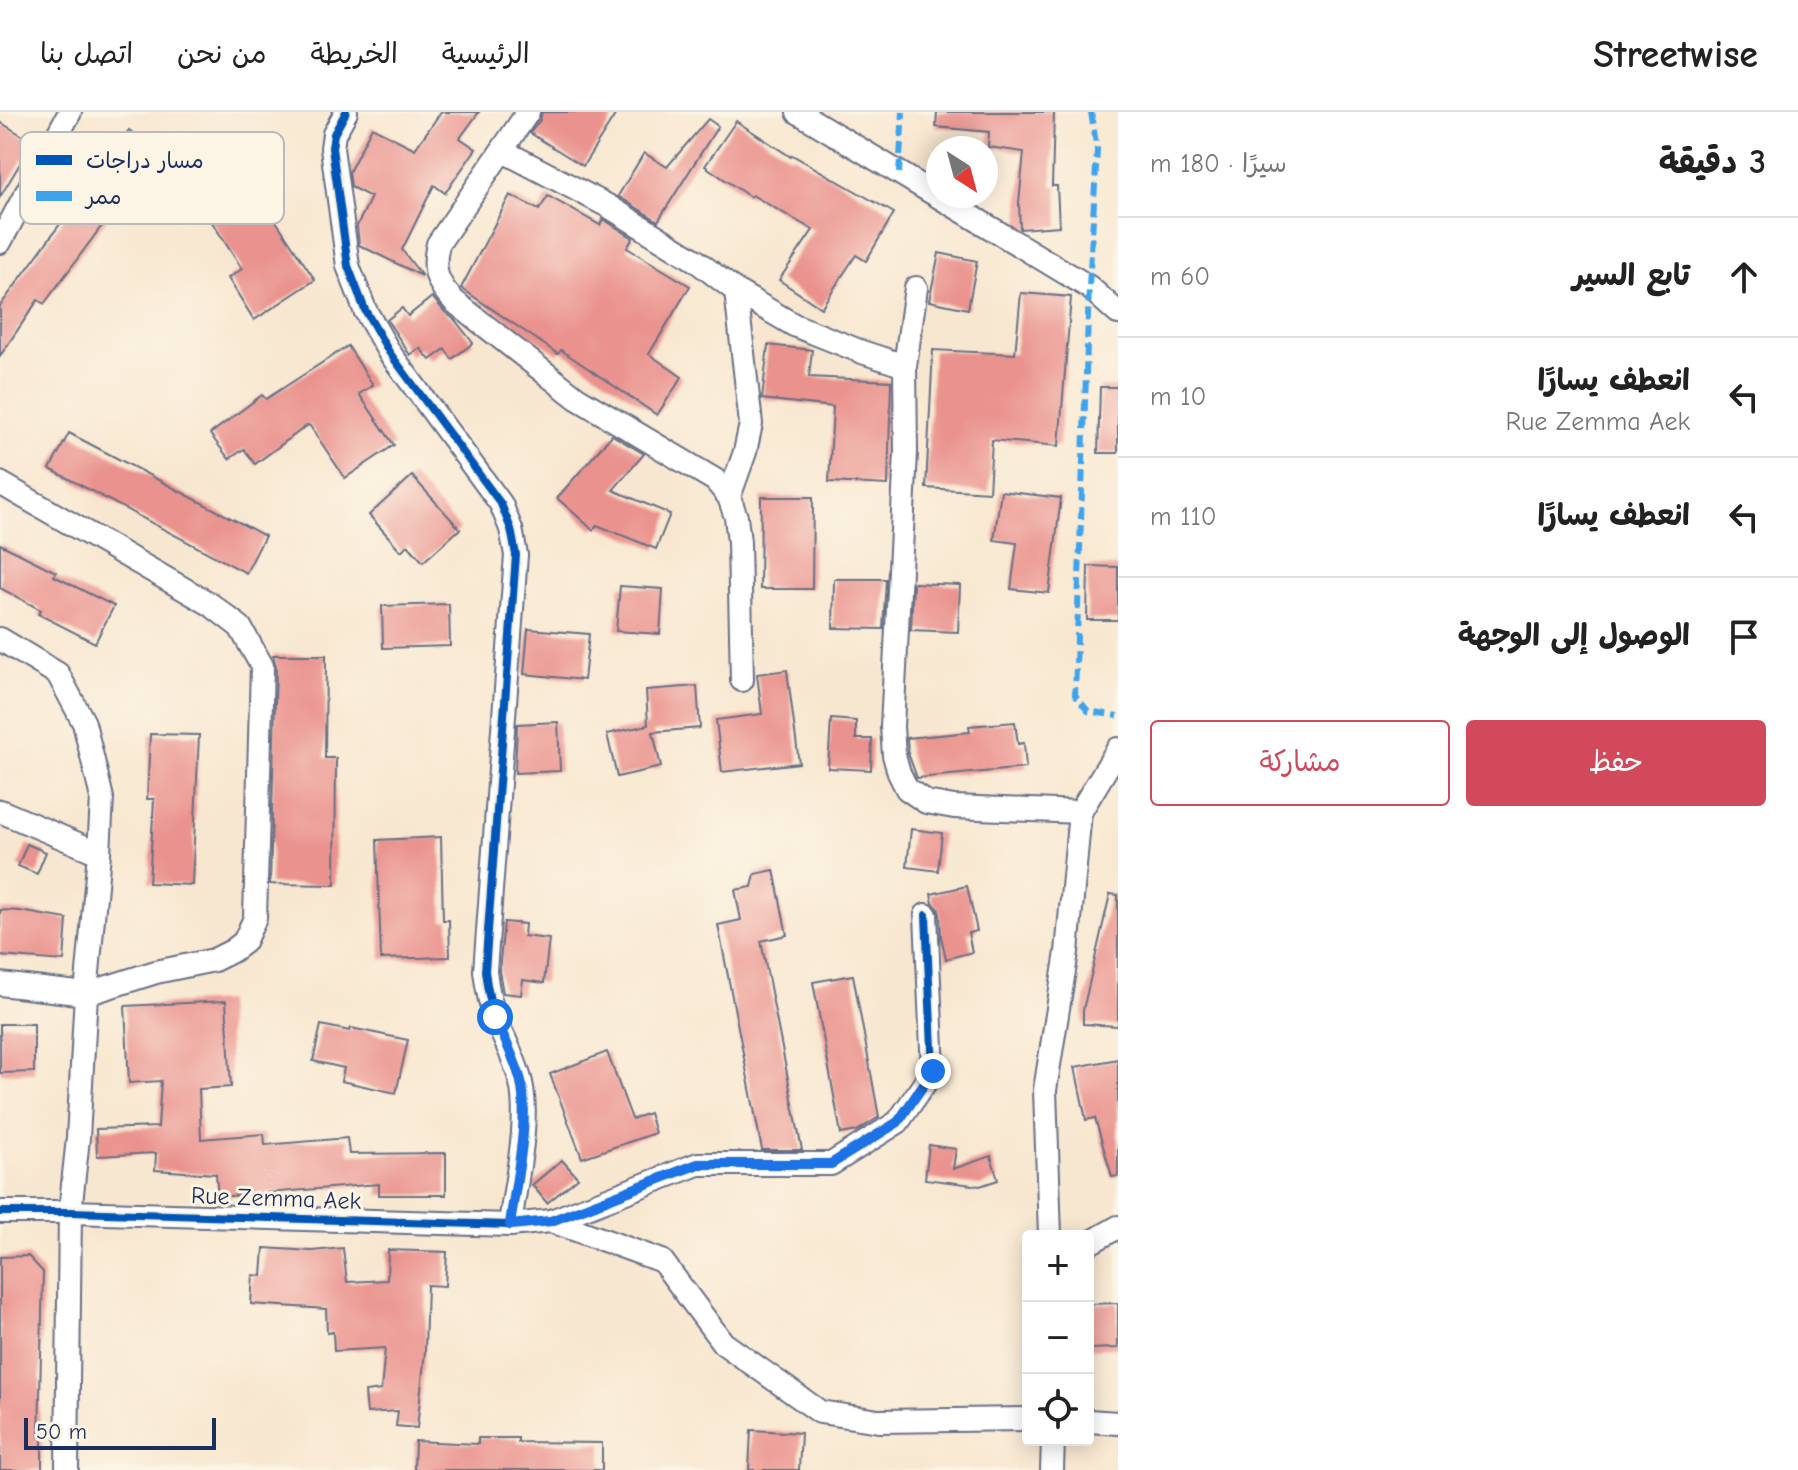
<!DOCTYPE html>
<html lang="ar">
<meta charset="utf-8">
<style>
:root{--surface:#fff;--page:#f6f6f6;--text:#222;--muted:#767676;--line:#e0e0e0;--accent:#d1495b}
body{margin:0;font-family:"Comic Neue","Playpen Sans Arabic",sans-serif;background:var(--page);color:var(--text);direction:rtl}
.controls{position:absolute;right:24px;bottom:24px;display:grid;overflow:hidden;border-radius:8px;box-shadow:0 4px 20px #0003}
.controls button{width:72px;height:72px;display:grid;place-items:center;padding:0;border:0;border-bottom:2px solid var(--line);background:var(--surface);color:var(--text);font:40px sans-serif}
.compass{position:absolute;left:926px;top:24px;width:72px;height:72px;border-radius:50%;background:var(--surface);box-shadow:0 4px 20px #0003;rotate:144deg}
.scale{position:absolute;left:24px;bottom:20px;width:192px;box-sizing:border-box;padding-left:8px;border:4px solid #1b2f5e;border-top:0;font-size:22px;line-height:28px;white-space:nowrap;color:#1b2f5e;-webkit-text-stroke:6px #fcf5e5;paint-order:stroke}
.stop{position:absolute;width:24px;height:24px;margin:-18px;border:6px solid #1a73e8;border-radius:50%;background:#fff}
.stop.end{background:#1a73e8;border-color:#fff;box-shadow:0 2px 8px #0008}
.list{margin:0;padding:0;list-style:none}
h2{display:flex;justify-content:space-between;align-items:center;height:104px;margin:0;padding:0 32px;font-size:34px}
h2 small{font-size:26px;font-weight:400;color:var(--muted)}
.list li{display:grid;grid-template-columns:52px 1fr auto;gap:24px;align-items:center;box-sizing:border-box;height:120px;padding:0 32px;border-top:2px solid var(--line)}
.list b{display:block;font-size:30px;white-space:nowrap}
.list p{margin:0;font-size:26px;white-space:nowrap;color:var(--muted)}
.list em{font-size:26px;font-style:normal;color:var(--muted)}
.actions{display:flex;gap:16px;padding:24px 32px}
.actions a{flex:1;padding:18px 0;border:2px solid var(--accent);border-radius:8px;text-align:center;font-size:28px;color:var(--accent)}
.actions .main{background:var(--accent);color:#fff}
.icon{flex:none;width:44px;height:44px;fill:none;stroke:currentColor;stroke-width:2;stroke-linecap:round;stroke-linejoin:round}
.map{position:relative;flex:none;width:1118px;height:1358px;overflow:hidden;direction:ltr}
header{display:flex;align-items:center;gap:48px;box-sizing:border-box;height:112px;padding:0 40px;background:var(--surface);border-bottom:2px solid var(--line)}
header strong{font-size:38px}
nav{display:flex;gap:44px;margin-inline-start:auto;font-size:28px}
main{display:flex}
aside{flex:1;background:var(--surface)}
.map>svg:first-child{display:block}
.building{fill:#ea928d}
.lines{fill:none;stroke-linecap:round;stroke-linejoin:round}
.street-casing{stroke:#686f86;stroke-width:26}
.street{stroke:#fff;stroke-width:22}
.quiet{stroke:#3da3ed;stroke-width:6;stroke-dasharray:12 6;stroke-linecap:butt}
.cycleway-casing{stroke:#fcf5e5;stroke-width:13}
.cycleway{stroke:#0057b8;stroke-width:8}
.route{stroke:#1a73e8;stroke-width:10}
.labels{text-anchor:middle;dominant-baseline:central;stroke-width:6;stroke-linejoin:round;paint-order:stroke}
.street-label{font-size:24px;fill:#1b2f5e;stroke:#fcf5e5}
.key{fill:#fcf5e5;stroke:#b8babc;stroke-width:2}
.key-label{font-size:22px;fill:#1b2f5e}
</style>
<header>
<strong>Streetwise</strong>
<nav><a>الرئيسية</a><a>الخريطة</a><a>من نحن</a><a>اتصل بنا</a></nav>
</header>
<main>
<aside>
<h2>3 دقيقة<small>سيرًا · 180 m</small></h2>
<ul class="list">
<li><svg class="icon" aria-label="ahead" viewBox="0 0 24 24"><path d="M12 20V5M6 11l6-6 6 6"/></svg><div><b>تابع السير</b></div><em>60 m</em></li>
<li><svg class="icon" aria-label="left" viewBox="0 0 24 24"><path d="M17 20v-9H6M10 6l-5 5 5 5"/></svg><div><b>انعطف يسارًا</b><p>Rue Zemma Aek</p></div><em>10 m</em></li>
<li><svg class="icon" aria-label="left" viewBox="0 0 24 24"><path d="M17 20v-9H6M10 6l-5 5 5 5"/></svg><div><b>انعطف يسارًا</b></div><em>110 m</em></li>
<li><svg class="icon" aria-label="arrive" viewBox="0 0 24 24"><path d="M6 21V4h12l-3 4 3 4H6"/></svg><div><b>الوصول إلى الوجهة</b></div></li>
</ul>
<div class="actions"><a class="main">حفظ</a><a>مشاركة</a></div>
</aside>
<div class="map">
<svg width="1118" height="1358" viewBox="0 0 1118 1358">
<rect width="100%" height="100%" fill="#fcf5e5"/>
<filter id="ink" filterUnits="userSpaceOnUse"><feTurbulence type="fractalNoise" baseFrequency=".0125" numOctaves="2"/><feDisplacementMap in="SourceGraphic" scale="16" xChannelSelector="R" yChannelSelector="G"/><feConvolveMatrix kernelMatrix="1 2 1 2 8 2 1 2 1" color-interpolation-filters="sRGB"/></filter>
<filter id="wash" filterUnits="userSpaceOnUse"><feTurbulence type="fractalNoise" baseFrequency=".006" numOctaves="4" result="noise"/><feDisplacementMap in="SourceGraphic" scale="32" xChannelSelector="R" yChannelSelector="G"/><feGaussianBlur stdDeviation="1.8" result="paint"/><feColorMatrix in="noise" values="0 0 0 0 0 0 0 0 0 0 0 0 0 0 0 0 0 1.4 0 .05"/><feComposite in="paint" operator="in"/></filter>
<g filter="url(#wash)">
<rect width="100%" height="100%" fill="#f8e7d0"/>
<g id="blocks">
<g class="building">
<polygon points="441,0 479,0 460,26 476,37 445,81 434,73 402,138 422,164 359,133 357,114 371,85 351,75 349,60 372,15 415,37"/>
<polygon points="542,0 617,0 583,54 530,21 540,8"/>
<polygon points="937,0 1054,0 1052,74 1057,74 1059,114 1020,117 1019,91 1024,40 988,35 989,20 936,15"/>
<polygon points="708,7 718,14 658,109 618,84 644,41 667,55"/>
<polygon points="736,9 791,45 792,43 894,101 866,149 856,143 821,196 779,168 813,118 752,83 750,85 705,54"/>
<polygon points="0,10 33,30 0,85"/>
<polygon points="129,18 157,39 44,192 38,188 0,244 0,194"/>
<polygon points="510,83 539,98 548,84 600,113 603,107 633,126 627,136 690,174 649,242 682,265 657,303 561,238 558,242 461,176"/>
<polygon points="244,85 257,104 268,97 315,168 254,208 228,166 242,157 210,107"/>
<polygon points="939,141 977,149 968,197 929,189"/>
<polygon points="1021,181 1071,185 1059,334 992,328 989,380 926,376 933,238 1015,242"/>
<polygon points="432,185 445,200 455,208 473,231 452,247 445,237 430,248 420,236 410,243 387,208 402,196 408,204"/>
<polygon points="768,233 812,238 809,265 891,269 888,373 829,370 833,295 762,287"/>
<polygon points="348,234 373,273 359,282 394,333 345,366 310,314 308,313 255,352 244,337 229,347 210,322 262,283 266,287"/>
<polygon points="1100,275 1118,275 1118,341 1098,341"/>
<polygon points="69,321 265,424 246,461 50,357"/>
<polygon points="612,323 644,342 613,378 670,402 656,437 597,413 593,418 557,386"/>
<polygon points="412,364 460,417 423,450 408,433 401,439 369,403"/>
<polygon points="1001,379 1061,386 1049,481 1011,477 1017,431 994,428"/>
<polygon points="761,385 813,385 812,477 760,477"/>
<polygon points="0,432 56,460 54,464 114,494 95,531 38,502 41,498 0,476"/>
<polygon points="1088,454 1118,455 1118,508 1087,508"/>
<polygon points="834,467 886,467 883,517 833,516"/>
<polygon points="913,471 960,473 958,520 911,518"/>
<polygon points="620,474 663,477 660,522 616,519"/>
<polygon points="449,492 450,534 383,536 382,494"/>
<polygon points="528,517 589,522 584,568 524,562"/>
<polygon points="273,543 326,543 325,646 336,646 335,773 270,772 276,554"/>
<polygon points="787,558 799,651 722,660 716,608 762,602 757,562"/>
<polygon points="697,574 700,616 653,620 661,655 617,665 607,622 648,613 646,578"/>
<polygon points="831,607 856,609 856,627 872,627 871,658 828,656"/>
<polygon points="558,610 560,659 515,661 517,612"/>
<polygon points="1015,610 1018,632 1024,631 1026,656 917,666 908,641 907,626 970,620 969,614"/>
<polygon points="150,622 199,623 192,773 149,771 154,687 147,687"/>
<polygon points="911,717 942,721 938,759 907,755"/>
<polygon points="441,725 443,808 449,808 450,845 381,847 377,728"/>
<polygon points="27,732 46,740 37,762 18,754"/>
<polygon points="774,758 787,823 761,829 802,1038 762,1038 718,813 741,808 735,778 752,775 755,762"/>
<polygon points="967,774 977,819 968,821 972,840 946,847 941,825 940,802 938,796 933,791 931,782"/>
<polygon points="1110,782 1118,783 1118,914 1083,912 1083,898"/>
<polygon points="0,798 20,799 67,807 64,849 0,844"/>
<polygon points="504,810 525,812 524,824 549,827 544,871 523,868 521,883 503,881 499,859"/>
<polygon points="853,863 879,1005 857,1019 841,1022 813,870"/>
<polygon points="226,889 231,975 199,977 201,1027 264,1022 265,1033 347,1026 349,1042 446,1041 446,1083 379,1083 379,1072 218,1085 216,1062 155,1058 156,1041 97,1044 96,1017 158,1015 161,969 129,971 125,894"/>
<polygon points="0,912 34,912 34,960 0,961"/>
<polygon points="321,913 350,919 351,916 408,928 396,981 341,969 344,956 313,949"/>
<polygon points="607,940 632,1007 649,1001 655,1021 582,1046 550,962"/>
<polygon points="1118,947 1118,1064 1112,1065 1095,1006 1086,1008 1075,955"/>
<polygon points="929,1033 956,1037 953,1057 991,1044 998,1068 980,1074 925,1067"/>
<polygon points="562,1048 578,1066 547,1091 532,1073"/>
<polygon points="264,1136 312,1139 343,1136 347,1170 387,1168 388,1138 447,1140 445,1174 427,1173 425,1239 417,1316 396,1314 398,1299 367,1301 365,1280 381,1278 385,1236 334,1239 333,1220 327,1221 326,1197 251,1192 253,1163 262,1164"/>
<polygon points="28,1144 43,1160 39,1325 42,1325 42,1358 0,1358 0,1145"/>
<polygon points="1118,1191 1118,1236 1088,1237 1088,1192"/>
<polygon points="751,1318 801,1321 799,1358 749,1358"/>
<polygon points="478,1326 518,1326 518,1330 602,1331 602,1358 414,1358 415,1329 478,1332"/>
</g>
</g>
</g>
<g filter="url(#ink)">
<use href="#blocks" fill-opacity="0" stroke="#686f86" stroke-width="2"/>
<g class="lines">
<g class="street-casing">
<g id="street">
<path d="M346,0L334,22L332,36L348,154L365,198L389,240L501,392L511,417L516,443L485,859C487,876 490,892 496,908C505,929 516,949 521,971C530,1011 515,1072 510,1113"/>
<path d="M528,0L438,132C432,158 436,171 455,190L577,286L715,368L729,385L736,405L739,430L742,568"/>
<polyline points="798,0 1089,175 1118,201"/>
<polyline points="503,39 608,94 695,148 736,179 794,213 862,240 905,254 916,176"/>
<polyline points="0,130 70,0"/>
<polyline points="905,254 906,340 892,615 894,643 899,661 907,677 926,690 954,695 1080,700"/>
<polyline points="0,371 210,492 240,515 262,554 255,806 244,830 232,839 214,848 156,860 86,882 0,872"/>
<polyline points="729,385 745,340 751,312 736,179"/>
<polyline points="0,527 58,562 84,611 102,686 99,741 0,699"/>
<polyline points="0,1100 70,1100 510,1113 551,1109 698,1052 831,1052 898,1010 933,959 926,803"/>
<polyline points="551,1109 662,1149 723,1231 820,1300 879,1309 1028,1307"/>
<polyline points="1050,1124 1045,978 1067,840 1080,700 1118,637"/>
<polyline points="1088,1132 1118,1115"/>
<polyline points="1088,1309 1118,1311"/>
<polyline points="67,1358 70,1100 78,1026 86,882 99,741"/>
<polyline points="1052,1358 1053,1328"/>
</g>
</g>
<use href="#street" class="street"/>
<g class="quiet">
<polyline points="1091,0 1097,38 1089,175 1075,583 1088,599 1118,604"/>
<polyline points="899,61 903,0"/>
</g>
<g class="cycleway-casing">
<g id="cycleway">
<path d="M346,0L334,22L332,36L348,154L365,198L389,240L501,392L511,417L516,443L485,859C487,876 490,892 496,908C505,929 516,949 521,971C530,1011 515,1072 510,1113"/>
<polyline points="0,1100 70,1100 510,1113 551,1109 698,1052 831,1052 898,1010 933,959 926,803"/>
</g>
</g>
<use href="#cycleway" class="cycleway"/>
</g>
</g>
<g class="lines" filter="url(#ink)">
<path class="route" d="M495,905C504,926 515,947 521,969C530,1009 515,1072 510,1113L551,1109L698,1052H831L898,1010L933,959"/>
</g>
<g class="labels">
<g class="street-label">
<text transform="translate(276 1086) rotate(2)">Rue Zemma Aek</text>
</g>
</g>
<rect x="20" y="20" width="264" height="92" rx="12" class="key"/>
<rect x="36" y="43" width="36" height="10" fill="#0057b8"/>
<rect x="36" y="79" width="36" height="10" fill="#3da3ed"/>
<g class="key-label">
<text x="86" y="56">مسار دراجات</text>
<text x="86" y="92">ممر</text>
</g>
</svg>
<div class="controls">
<button>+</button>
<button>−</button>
<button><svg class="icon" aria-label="locate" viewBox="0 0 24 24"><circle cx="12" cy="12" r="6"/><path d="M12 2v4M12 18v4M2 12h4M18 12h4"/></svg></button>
</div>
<svg class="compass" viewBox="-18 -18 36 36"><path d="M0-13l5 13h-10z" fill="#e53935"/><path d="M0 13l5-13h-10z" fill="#767676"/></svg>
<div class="scale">50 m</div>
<div class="stop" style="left:495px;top:905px"></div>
<div class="stop end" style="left:933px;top:959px"></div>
</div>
</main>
